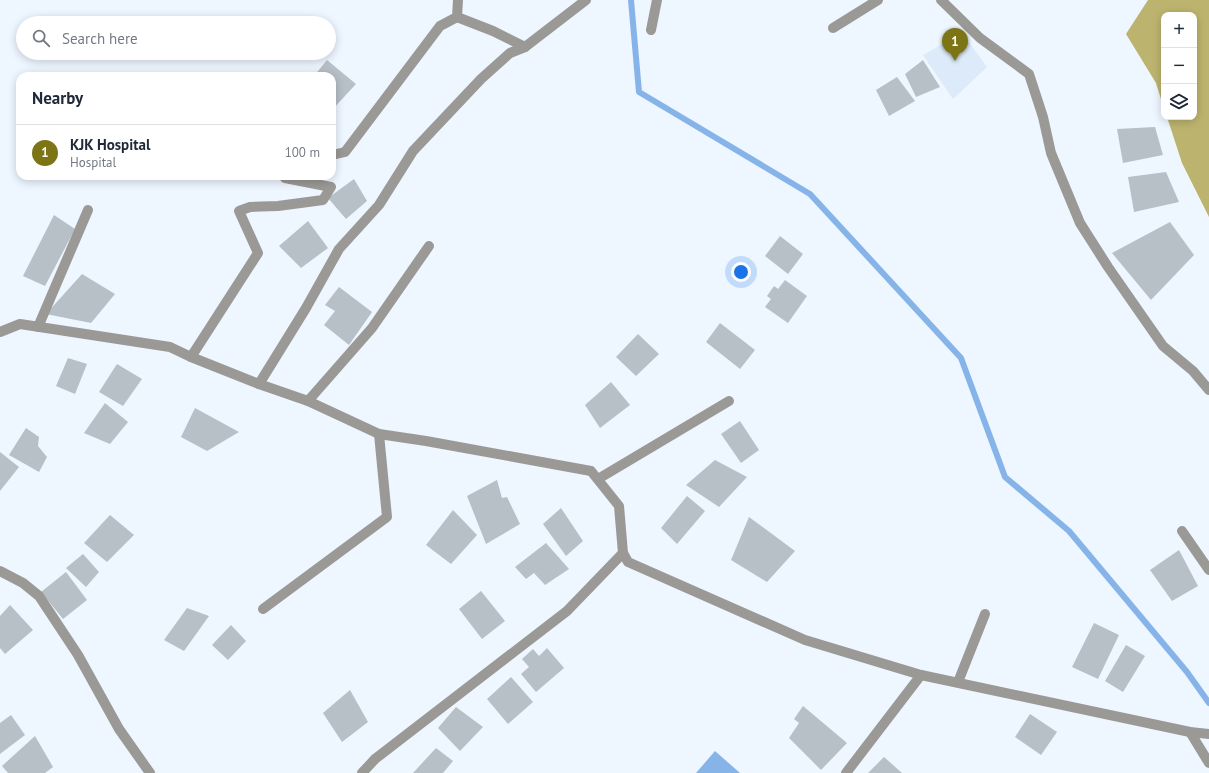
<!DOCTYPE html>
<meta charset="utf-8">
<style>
:root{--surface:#fff;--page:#f6f6f7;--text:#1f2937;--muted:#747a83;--line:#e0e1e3;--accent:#7d7416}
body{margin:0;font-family:"PT Sans",sans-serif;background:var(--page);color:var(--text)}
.controls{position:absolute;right:12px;top:12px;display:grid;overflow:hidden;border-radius:8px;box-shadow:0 2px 10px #0003}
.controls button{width:36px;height:36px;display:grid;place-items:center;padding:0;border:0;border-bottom:1px solid var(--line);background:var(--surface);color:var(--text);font:20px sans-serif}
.you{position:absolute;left:741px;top:272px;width:14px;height:14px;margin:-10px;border:3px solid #fff;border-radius:50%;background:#1a73e8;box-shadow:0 0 0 6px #1a73e833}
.badge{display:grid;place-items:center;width:26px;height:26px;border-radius:50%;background:var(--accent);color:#fff;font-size:13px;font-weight:700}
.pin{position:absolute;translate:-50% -33px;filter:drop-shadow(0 1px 2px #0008)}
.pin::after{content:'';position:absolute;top:21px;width:14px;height:12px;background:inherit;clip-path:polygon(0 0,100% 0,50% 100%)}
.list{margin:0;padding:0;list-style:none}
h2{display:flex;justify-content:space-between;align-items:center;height:52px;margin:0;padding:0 16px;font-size:17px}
h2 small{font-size:13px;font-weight:400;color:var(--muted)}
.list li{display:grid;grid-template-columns:26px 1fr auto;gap:12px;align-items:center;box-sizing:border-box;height:56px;padding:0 16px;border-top:1px solid var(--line)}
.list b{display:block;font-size:15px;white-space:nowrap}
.list p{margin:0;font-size:13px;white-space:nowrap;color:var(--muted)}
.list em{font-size:13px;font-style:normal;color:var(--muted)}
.icon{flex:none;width:22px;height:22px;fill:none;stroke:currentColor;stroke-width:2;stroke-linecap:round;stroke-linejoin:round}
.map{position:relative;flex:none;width:1209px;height:773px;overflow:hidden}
.search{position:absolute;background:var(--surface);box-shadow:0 2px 10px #0003;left:16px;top:16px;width:320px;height:44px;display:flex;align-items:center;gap:10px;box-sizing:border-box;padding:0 14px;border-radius:22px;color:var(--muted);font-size:15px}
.panel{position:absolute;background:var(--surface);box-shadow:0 2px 10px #0003;left:16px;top:72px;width:320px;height:108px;border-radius:12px}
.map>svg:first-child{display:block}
.built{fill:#ddeaf9}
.forest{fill:#bcb46e}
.water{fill:#86b4e9}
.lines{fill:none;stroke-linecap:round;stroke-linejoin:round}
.stream{stroke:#86b4e9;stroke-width:6}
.building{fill:#b7bfc7}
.minor{stroke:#9a9995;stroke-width:10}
</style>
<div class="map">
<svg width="1209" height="773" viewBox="0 0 1209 773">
<rect width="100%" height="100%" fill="#eef6ff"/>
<polygon class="built" points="962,33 987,67 953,99 923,55"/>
<polygon class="forest" points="1148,0 1209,0 1209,217 1182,163 1167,117 1194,117 1194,15 1164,15 1164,109 1156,83 1126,34"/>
<polygon class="water" points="715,751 740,773 696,773"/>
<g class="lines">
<polyline class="stream" points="631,0 639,92 810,194 961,358 1005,477 1069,531 1187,672 1209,703"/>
</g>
<g class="building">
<polygon points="327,60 356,84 332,110 332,76 314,76"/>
<polygon points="923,60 940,87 916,97 905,74"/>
<polygon points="897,77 915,101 889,116 876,90"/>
<polygon points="1155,127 1163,155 1123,163 1117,129"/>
<polygon points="1166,172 1179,202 1134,212 1128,177"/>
<polygon points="354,179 367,201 346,219 328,198"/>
<polygon points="54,215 75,229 45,286 23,276"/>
<polygon points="308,221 328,248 301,268 279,246"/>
<polygon points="1170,222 1194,255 1151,300 1112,253"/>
<polygon points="780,236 803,254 788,274 765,256"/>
<polygon points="82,274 115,294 91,323 46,314"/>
<polygon points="785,280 807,296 788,323 765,307 771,299 767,296 774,286 778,289"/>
<polygon points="339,287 372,312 349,345 324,325 335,311 325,305"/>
<polygon points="720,323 755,350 740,369 706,342"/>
<polygon points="638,334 659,354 636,376 616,357"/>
<polygon points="68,358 87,364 75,394 56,386"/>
<polygon points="117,364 142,379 123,406 99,392"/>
<polygon points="611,382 630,405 600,428 585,405"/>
<polygon points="105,403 128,422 110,444 84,433"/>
<polygon points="195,408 239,432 207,451 181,437"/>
<polygon points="740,421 759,450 741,463 721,434"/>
<polygon points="26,428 39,437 38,446 47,457 39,472 9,455"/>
<polygon points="0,452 19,467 0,491"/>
<polygon points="715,460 747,477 719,507 686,485"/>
<polygon points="497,480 502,498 507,497 520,524 486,544 467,496"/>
<polygon points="687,496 705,511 677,544 661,528"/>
<polygon points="561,508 583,541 566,556 543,524"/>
<polygon points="453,510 477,535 451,564 426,545"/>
<polygon points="110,515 134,535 107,562 84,543"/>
<polygon points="749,517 795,551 767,582 731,560"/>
<polygon points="546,543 569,569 545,585 534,573 526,579 515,567"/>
<polygon points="1179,550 1198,586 1172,601 1150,570"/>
<polygon points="83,554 99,572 86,587 66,568"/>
<polygon points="66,572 87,600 63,619 41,592"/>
<polygon points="481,591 505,621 482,639 459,609"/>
<polygon points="10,605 33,630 5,654 0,648 0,616"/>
<polygon points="187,608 209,616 184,651 164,640"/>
<polygon points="1094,623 1119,635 1098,679 1072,667"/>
<polygon points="231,625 246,641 228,660 212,645"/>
<polygon points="1126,645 1145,656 1123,692 1105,681"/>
<polygon points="547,648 564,668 536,692 521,674 529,667 522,659 533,649 539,656"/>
<polygon points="511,677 533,702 508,724 487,699"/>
<polygon points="350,690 368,722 342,742 323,713"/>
<polygon points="803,706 847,743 821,770 789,738 799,723 794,719"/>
<polygon points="456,707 483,727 460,751 438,728"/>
<polygon points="1030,714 1057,732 1041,755 1015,737"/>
<polygon points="11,715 25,735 0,754 0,723"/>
<polygon points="35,736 53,767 45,773 8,773 2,766"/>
<polygon points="436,748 453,761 443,773 413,773"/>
<polygon points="884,757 902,773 868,773"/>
</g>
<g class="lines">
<g class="minor">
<polyline points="941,0 980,38 1029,74 1043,117 1051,153 1080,223 1108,267 1163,346 1193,371 1209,390"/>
<polyline points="457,17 493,31 525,47"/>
<polyline points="833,28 878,0"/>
<polyline points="651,30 657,0"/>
<polyline points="332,155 345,152 440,26 457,17 458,0"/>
<polyline points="38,327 88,210"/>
<polyline points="0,332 20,324 170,347 191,357 259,384 308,401 379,434 426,441 591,471 619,506 623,553 567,611 375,759 362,773"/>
<polyline points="191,357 258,253 239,211 250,207 278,206 323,200 331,187 285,178 285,176"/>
<polyline points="259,384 306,308 339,249 379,205 413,151 481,79 510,53 525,47 586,0"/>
<polyline points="308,401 372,328 429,246"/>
<polyline points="598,479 729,401"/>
<polyline points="1182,531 1209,570"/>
<polyline points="623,553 628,562 805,640 921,675 1190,732 1209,734"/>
<polyline points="0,571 23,583 39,596 78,655 119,729 150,773"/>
<polyline points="263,609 387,517 379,434"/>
<polyline points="958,682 985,614"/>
<polyline points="1190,732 1209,763"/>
<polyline points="846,773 921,675"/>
</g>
</g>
</svg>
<div class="controls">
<button>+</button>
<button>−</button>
<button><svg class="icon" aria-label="layers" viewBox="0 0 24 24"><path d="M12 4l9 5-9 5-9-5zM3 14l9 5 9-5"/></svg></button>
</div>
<div class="you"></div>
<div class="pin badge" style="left:955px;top:61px">1</div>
<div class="search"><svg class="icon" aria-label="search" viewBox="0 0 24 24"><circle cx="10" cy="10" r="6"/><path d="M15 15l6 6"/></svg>Search here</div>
<section class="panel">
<h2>Nearby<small></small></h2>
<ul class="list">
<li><span class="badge">1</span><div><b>KJK Hospital</b><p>Hospital</p></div><em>100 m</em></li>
</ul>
</section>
</div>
